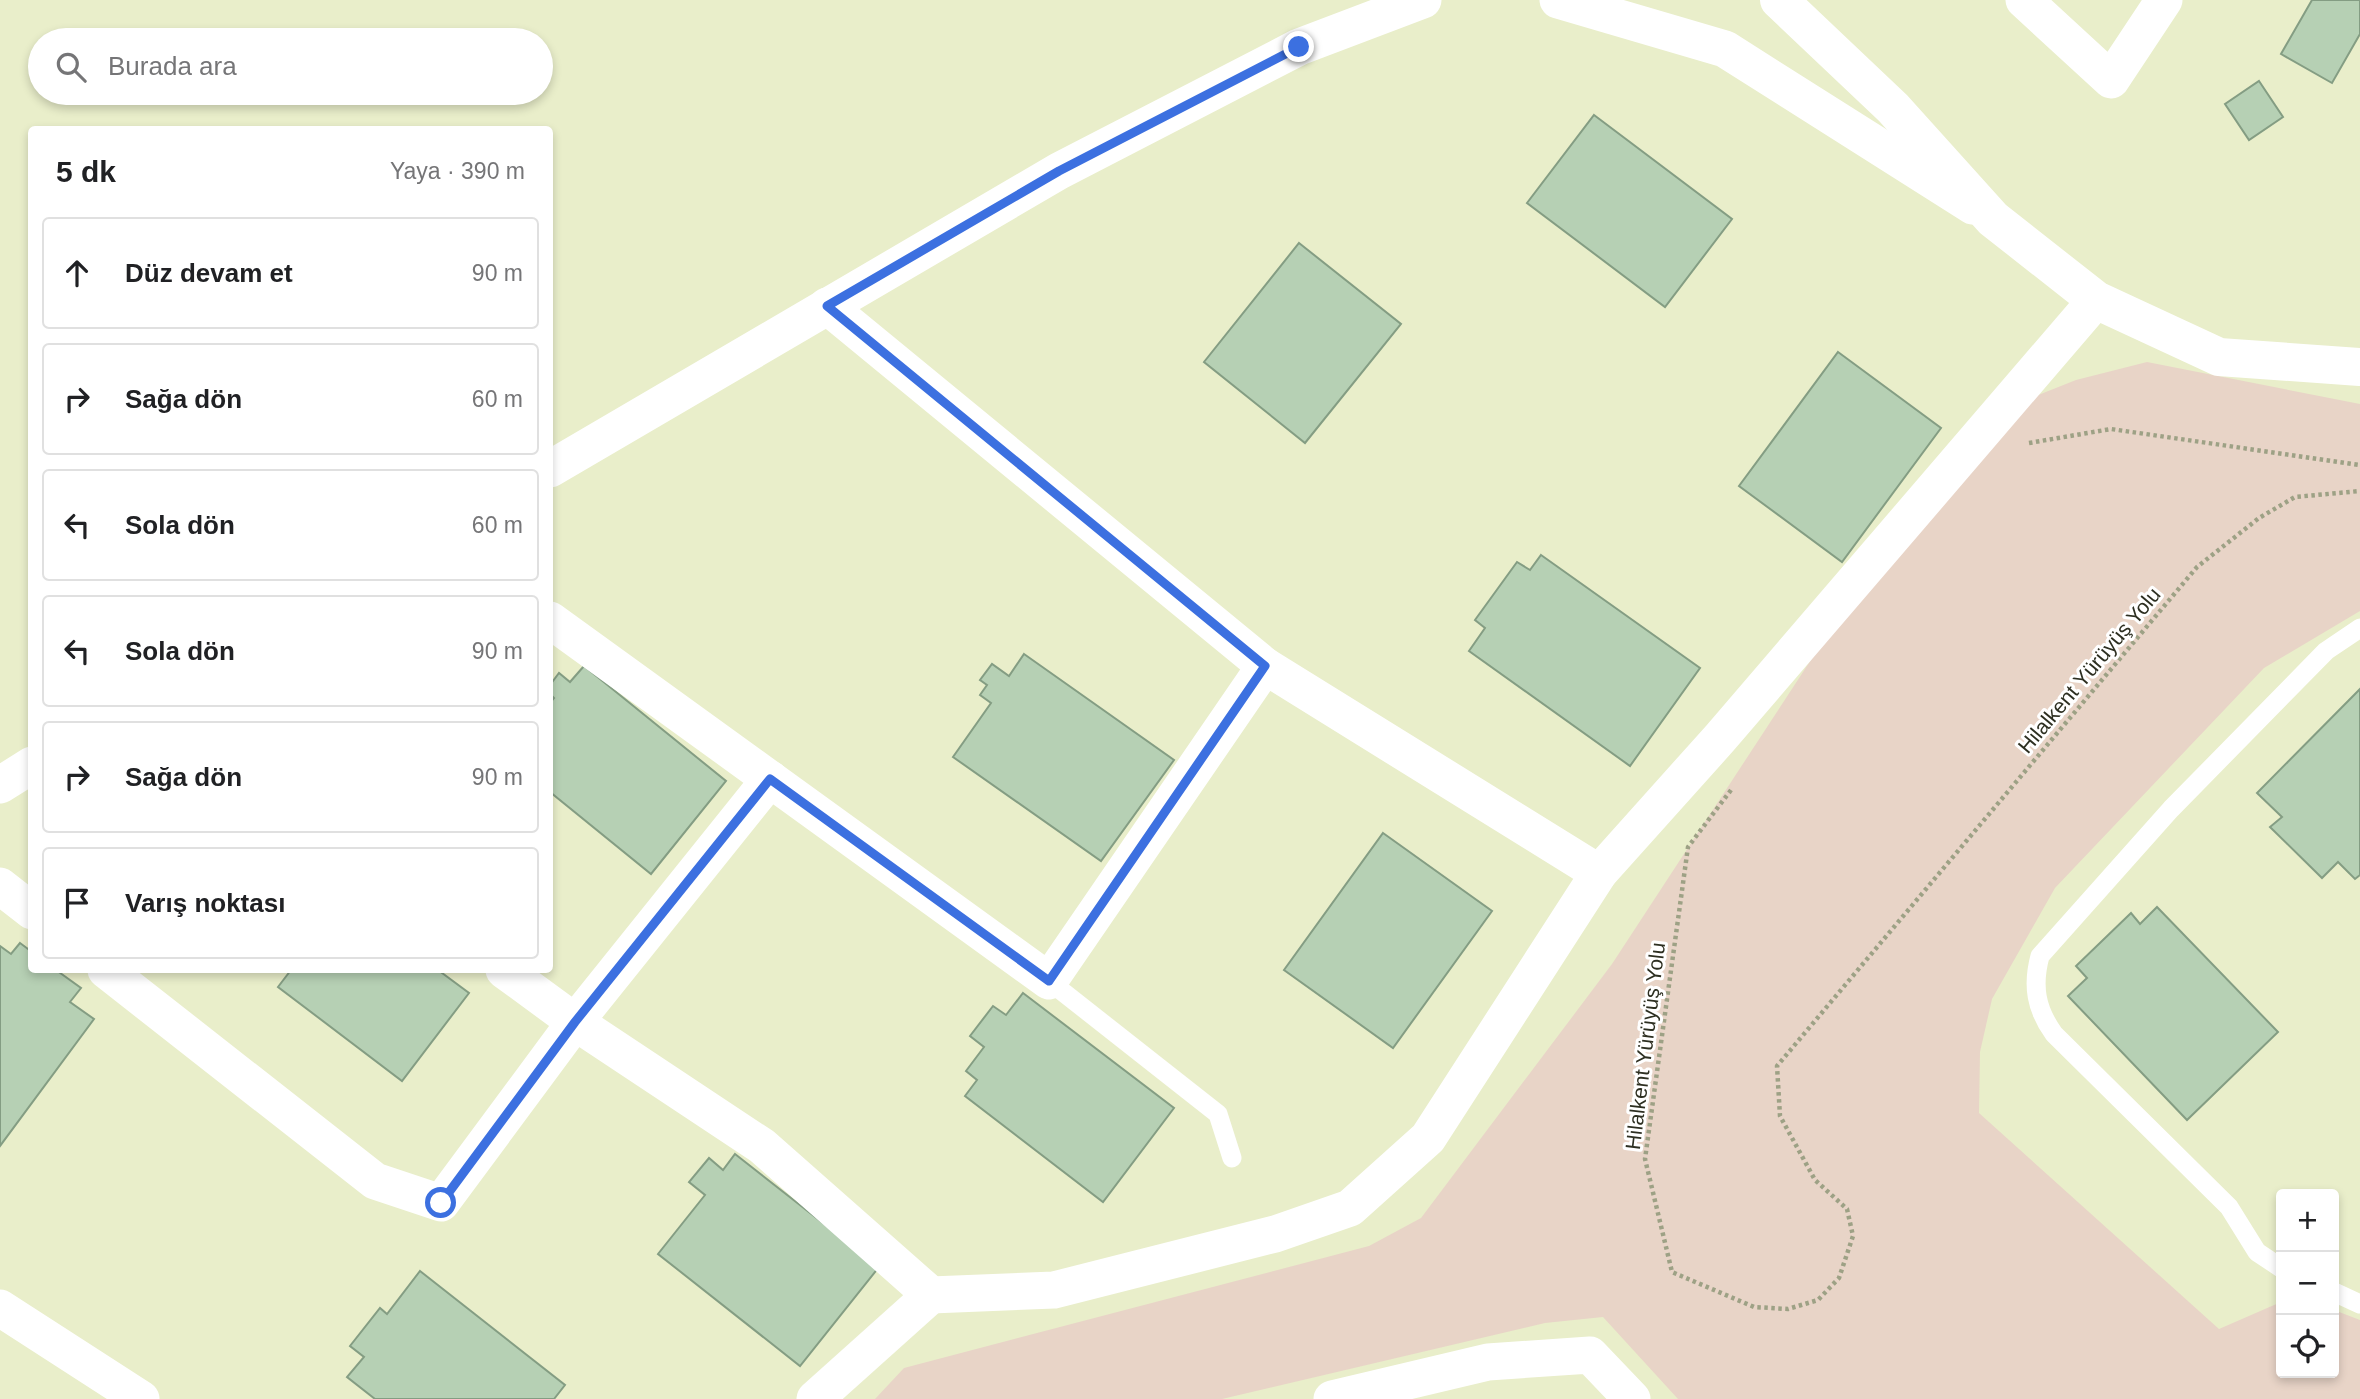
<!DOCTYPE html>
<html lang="tr">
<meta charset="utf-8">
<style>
:root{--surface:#fff;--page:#f6f6f6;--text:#202124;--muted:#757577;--line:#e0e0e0}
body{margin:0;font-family:Helvetica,sans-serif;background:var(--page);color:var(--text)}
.controls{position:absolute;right:21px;bottom:21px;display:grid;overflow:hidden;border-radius:7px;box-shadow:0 4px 10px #0003}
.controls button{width:63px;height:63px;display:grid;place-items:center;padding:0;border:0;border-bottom:2px solid var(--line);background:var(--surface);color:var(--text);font:35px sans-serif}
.stop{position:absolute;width:21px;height:21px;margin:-16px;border:5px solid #3c70e0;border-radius:50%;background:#fff}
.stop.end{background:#3c70e0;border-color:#fff;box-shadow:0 2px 7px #0008}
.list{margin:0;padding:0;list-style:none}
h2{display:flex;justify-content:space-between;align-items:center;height:91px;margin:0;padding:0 28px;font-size:30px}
h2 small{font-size:23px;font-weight:400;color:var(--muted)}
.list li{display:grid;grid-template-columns:46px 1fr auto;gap:21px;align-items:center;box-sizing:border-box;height:112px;margin:0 14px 14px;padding:0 14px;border:2px solid var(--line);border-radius:7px}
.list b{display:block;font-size:26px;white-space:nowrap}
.list em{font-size:23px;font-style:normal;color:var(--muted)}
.icon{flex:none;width:38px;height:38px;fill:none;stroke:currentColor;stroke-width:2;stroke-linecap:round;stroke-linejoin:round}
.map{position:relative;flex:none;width:2360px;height:1399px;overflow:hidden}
.search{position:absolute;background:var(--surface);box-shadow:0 4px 10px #0003;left:28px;top:28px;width:525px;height:77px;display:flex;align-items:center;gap:18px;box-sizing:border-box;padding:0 24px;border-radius:38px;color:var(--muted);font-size:26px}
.panel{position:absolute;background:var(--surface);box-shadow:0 4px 10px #0003;left:28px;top:126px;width:525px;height:847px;border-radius:7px}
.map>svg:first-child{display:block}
.green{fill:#e8d4c7}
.building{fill:#b6d0b4;stroke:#849d83;stroke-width:2}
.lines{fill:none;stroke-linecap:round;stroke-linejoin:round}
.path{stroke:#9da185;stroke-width:4.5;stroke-dasharray:3.5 3.5;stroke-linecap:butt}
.lane{stroke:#fff;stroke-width:19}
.street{stroke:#fff;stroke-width:37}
.secondary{stroke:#fff;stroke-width:38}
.route{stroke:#3c70e0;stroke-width:9}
.labels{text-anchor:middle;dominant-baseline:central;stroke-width:6;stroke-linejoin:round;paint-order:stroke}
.street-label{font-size:21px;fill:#2d2f21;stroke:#fff}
</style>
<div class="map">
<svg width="2360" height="1399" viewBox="0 0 2360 1399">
<rect width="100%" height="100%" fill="#e9eeca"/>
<polygon class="green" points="2147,362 2360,404 2360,611 2264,668 2055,888 1992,999 1980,1052 1979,1113 2219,1329 2281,1302 2281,1373 2334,1373 2334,1310 2360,1320 2360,1399 1678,1399 1603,1317 1545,1323 1222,1399 875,1399 904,1368 1369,1246 1421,1218 1612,964 1856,591 2031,398 2076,380"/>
<g class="building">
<polygon points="2312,0 2360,0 2360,34 2332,83 2281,54"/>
<polygon points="2259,81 2283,117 2249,140 2225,104"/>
<polygon points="1594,115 1732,219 1665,307 1527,203"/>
<polygon points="1299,243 1401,324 1305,443 1204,362"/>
<polygon points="1838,352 1941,428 1842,562 1739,486"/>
<polygon points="1541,555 1700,668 1630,766 1469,651 1485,628 1475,620 1517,562 1530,570"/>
<polygon points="1024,654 1174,760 1101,861 953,757 991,703 980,695 987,685 980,680 992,664 1009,676"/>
<polygon points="584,666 726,781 651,874 550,792 550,703 554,698 550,694 550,685 559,673 570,682"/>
<polygon points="2360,689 2360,875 2355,879 2338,862 2322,878 2270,827 2282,817 2257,793"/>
<polygon points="1383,833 1492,911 1393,1048 1284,970"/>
<polygon points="2157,907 2278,1032 2187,1120 2068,996 2087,978 2076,966 2131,913 2140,924"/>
<polygon points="20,943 32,952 32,970 56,970 81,988 70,1002 94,1019 0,1146 0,946 11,954"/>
<polygon points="291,970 438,970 469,993 402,1081 278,987"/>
<polygon points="1023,993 1174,1108 1103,1202 965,1096 977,1080 966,1071 984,1047 970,1036 993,1006 1006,1015"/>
<polygon points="735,1154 879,1267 800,1366 658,1254 705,1195 689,1182 709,1158 723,1170"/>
<polygon points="420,1271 565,1385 554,1399 375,1399 347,1377 364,1357 350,1346 380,1308 387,1314"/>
</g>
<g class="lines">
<g class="path">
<polyline points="2029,443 2111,429 2360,465"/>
<polyline points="1731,790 1688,847 1645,1159 1672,1272 1754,1307 1788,1309 1818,1300 1839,1278 1853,1236 1847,1209 1815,1180 1780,1116 1777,1066 2197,567 2259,518 2295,497 2360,491"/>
</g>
<g class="lane">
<polyline points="1049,981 1218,1114 1232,1158"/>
<path d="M2281,1268L2257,1252L2229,1207L2054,1034C2036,1009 2032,986 2040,956L2171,809L2326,651L2360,628"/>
<polyline points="2334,1292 2360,1304"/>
</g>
<g class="street">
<polyline points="1558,0 1725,49 1973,206"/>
<polyline points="2024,0 2111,80 2164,0"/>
<polyline points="827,306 1265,666 1599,873"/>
<polyline points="550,469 1059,171 1299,47 1423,0"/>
<polyline points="550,620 1049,981 1265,666"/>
<polyline points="0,785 32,765"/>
<polyline points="0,886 32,911"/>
<polyline points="106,970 375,1181 441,1203 575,1022 770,779"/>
<polyline points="504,970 575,1022 762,1146 931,1295 1054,1290 1275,1234 1350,1208 1428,1138 1599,873 1720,738 2096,300"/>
<polyline points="0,1308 141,1399"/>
<polyline points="815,1399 931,1295"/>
<polyline points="1332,1399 1488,1362 1590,1355 1632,1399"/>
</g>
<polyline class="secondary" points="1779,0 1893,108 1993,219 2096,300 2219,357 2360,367"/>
</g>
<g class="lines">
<polyline class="route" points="441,1203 575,1022 770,779 1049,981 1265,666 827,306 1059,171 1299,47"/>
</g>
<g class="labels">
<g class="street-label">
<text transform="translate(2089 670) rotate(-50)">Hilalkent Yürüyüş Yolu</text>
<text transform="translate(1645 1046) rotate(-83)">Hilalkent Yürüyüş Yolu</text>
</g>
</g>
</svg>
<div class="controls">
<button>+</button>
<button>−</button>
<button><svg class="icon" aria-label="locate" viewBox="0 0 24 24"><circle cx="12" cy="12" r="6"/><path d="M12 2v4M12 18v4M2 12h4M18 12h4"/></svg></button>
</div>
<div class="stop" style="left:441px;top:1203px"></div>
<div class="stop end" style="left:1299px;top:47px"></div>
<div class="search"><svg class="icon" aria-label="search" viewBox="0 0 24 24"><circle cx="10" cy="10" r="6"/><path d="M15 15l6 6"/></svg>Burada ara</div>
<section class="panel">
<h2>5 dk<small>Yaya · 390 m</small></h2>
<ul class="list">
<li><svg class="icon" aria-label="ahead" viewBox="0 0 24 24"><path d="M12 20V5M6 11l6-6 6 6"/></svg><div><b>Düz devam et</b></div><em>90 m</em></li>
<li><svg class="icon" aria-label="right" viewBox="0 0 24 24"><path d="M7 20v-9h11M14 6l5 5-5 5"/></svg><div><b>Sağa dön</b></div><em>60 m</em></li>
<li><svg class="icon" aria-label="left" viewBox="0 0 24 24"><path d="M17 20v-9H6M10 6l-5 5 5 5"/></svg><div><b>Sola dön</b></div><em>60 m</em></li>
<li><svg class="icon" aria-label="left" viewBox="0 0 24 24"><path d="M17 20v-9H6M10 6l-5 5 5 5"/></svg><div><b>Sola dön</b></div><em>90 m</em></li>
<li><svg class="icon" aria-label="right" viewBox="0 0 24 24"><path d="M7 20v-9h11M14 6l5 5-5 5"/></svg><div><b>Sağa dön</b></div><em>90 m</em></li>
<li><svg class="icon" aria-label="arrive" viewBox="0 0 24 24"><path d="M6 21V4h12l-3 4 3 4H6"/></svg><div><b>Varış noktası</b></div></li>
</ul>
</section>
</div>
